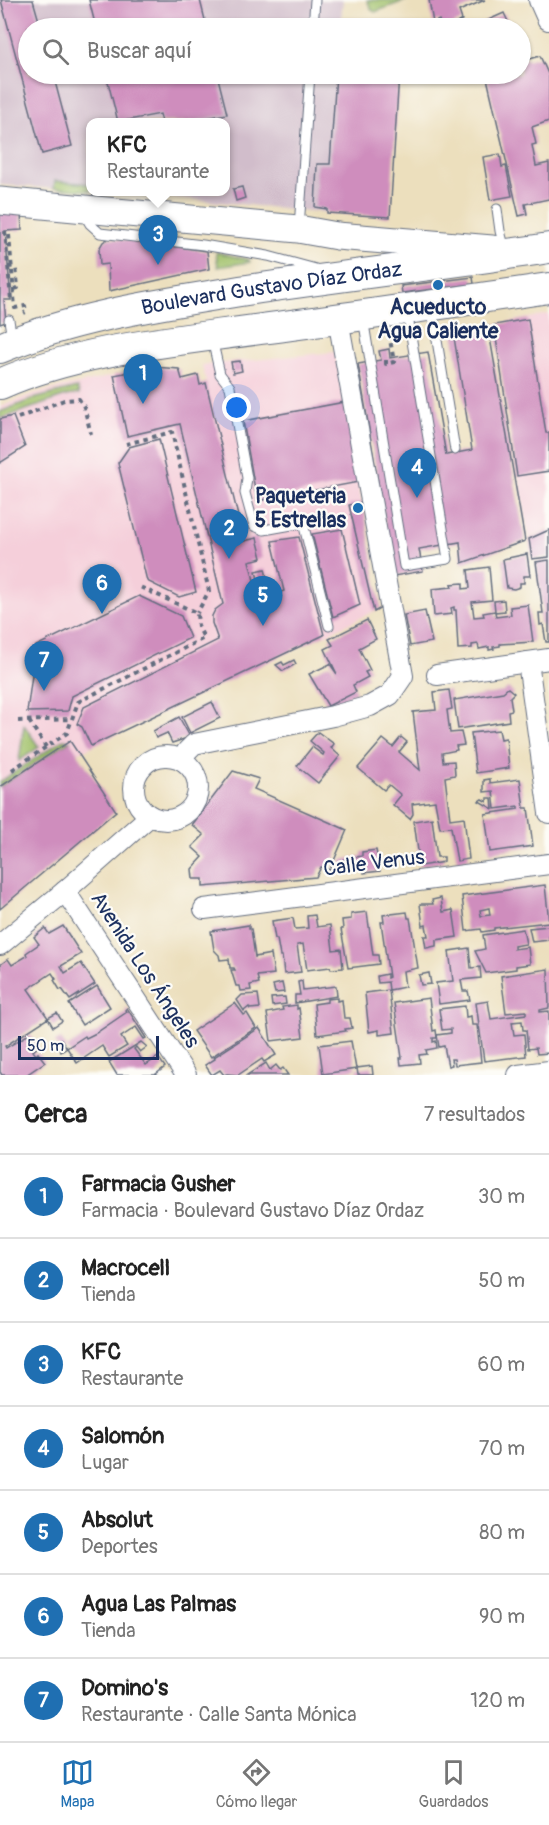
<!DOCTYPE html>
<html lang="es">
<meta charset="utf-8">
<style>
:root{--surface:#fff;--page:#f2f2f2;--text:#222;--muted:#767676;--line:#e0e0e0;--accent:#1f6fb2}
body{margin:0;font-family:Pangolin,sans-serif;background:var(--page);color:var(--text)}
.scale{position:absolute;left:18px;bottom:15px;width:141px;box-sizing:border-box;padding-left:6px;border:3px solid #1b2f5e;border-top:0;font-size:16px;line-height:21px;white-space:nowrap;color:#1b2f5e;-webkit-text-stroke:4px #fdfcf7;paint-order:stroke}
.you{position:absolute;left:237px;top:408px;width:21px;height:21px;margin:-15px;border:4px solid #fff;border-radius:50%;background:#1a73e8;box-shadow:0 0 0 9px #1a73e833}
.badge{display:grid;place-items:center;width:39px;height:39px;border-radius:50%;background:var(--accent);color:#fff;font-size:20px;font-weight:700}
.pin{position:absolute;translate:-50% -50px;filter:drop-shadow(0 2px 3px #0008)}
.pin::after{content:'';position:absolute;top:32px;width:21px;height:18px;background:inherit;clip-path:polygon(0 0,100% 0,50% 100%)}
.popup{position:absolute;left:86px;top:118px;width:144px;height:78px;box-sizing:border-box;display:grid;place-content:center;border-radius:12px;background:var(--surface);filter:drop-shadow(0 2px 4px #0005);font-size:20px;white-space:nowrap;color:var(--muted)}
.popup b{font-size:22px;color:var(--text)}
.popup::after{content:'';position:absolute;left:50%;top:100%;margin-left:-12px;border:12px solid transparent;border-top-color:var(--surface)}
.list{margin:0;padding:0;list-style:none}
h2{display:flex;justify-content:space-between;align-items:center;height:78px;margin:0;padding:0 24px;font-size:26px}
h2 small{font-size:20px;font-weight:400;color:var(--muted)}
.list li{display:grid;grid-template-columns:39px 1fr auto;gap:18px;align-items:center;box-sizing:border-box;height:84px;padding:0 24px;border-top:2px solid var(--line)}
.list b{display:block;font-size:22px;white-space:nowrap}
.list p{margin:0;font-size:20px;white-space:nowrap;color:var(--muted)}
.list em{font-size:20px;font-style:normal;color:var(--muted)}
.icon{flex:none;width:33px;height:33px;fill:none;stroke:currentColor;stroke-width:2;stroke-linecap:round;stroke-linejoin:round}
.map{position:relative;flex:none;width:549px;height:1075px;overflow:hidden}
.search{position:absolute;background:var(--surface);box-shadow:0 2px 4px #0004;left:18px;right:18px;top:18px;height:66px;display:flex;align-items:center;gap:15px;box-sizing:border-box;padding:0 21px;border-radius:33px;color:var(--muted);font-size:22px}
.sheet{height:666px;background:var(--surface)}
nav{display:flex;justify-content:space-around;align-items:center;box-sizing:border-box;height:84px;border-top:2px solid var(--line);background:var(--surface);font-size:16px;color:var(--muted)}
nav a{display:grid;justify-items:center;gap:3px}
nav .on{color:var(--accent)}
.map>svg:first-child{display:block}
.built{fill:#f5cfda}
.industrial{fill:#d1bdcb}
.green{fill:#a1c16a;stroke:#5e7864;stroke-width:1.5}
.building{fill:#cf8dbd;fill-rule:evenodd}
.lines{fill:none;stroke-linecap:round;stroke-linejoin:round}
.service-casing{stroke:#646d7f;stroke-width:11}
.minor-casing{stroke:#646d7f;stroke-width:22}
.tertiary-casing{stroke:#646d7f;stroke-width:26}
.secondary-casing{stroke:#646d7f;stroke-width:29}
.primary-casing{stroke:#646d7f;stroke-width:32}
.path{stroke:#646d7f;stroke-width:4;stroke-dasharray:4.5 4.5;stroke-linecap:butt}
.service{stroke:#fff;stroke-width:9}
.minor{stroke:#fff;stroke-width:20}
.tertiary{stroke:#fff;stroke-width:24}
.secondary{stroke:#fff;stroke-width:27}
.primary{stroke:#fff;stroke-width:30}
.path-bridge{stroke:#646d7f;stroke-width:4;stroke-dasharray:4.5 4.5;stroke-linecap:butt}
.poi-dot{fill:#1f6fb2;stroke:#fdfcf7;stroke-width:2}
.labels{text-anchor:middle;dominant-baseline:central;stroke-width:4.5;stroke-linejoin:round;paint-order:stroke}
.street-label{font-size:21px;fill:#1b2f5e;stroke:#fdfcf7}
.poi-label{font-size:21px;font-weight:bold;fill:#1b2f5e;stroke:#fdfcf7}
</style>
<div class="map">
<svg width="549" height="1075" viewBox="0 0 549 1075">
<rect width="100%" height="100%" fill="#fdfcf7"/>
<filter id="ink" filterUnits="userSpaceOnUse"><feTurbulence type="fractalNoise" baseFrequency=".0167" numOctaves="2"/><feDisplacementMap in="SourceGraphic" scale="12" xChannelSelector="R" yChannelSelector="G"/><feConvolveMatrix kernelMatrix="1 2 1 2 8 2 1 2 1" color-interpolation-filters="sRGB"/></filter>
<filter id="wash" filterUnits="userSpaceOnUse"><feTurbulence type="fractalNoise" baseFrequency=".008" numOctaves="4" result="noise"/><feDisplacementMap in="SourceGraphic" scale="24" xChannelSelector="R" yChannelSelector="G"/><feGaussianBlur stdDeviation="1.35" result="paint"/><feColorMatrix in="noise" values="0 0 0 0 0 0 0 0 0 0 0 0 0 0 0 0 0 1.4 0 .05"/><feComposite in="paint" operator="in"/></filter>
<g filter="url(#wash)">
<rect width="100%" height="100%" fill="#ecdfbd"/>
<g class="built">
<polygon points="549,314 549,528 529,538 494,325"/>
<polygon points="335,352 381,608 78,753 70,742 0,787 0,407 33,394 139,370 155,367 179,369 182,379 198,375 201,385 206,383 202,365"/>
</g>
<polygon class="industrial" points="0,0 343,0 340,28 28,28 28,74 336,74 327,213 148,195 101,192 225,192 225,122 90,122 90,191 0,185"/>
<g class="green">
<polygon points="367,0 407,0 375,12 372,10"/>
<polygon points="55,181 90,184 90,191 54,188"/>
<polygon points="216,252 249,260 250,262 218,267"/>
<polygon points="77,388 79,394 66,396 0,419 0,412 33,399"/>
<polygon points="24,725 39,747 19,761"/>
<polygon points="64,739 70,741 0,787 0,782"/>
</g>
<g id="blocks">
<g class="building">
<polygon points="1,0 33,0 41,28 28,28 28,74 53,74 72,146 42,154"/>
<polygon points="89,0 200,0 207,28 96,28"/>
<polygon points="429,0 485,0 459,11 462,20 447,28 442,28 439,20 433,23"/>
<polygon points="504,13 511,28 486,28 484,22"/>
<polygon points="540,56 549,76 549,121 532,127 536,144 532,145 536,166 549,163 549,199 525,204 527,214 519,216 486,74 520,74 520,59 530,59"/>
<polygon points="106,74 217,74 227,114 187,122 162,122 160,114 118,122"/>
<polygon points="336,74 399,74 390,217 327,213 327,209 315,207 317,164 330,164"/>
<polygon points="500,154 502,167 506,166 512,196 490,200 483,157"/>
<polygon points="242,187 245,198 236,201 233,189"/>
<polygon points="0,211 21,213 22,230 5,231 11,300 4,300 6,322 0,324"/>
<polygon points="109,238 207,251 209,269 109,291 108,264 100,265 99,249 103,242"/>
<polygon points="473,277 474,284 402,293 401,286"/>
<polygon points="528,319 546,433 549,433 549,471 517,476 494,325"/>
<polygon points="488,326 525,541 462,563 460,542 419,549 423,571 394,576 358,364 381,360 379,351 389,349 390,358 428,352 446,455 472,450 453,331"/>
<polygon points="240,361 242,371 233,373 231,362"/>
<polygon points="155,367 179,369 182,379 198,375 200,385 206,383 244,541 257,538 262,558 249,561 259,600 284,591 272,541 299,537 324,635 91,746 82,727 77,724 84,707 218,640 212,623 212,616 215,610 223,604 180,424 127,436 114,375"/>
<polygon points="345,402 359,482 257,501 243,421"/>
<polygon points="13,416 25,447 0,463 0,419"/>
<polygon points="159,439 196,592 179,597 147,581 118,463 129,447"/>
<polygon points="363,502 381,608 374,612 349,505"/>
<polygon points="342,529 360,605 333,617 312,534"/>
<polygon points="549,530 549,557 532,559 529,539"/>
<polygon points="527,554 530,576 524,576 524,583 520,583 520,587 514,589 507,588 503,559"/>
<polygon points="549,560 549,642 546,642 543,624 540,625 539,613 543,613 536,562"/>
<polygon points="489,567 492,600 472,602 474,617 484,616 483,613 495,611 494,601 504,600 505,611 495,612 496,617 511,615 510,607 528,605 533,642 500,644 500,646 493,647 494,649 489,650 489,647 479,649 478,644 472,645 472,648 458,649 456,610 454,610 454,607 451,608 452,614 434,616 432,589 452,587 451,584 463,583 463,589 470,588 468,570"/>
<polygon points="265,569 269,586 260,588 256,571"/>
<polygon points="139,596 181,616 190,638 72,696 68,711 27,712 36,646"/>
<polygon points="425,611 432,642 410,646 404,615"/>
<polygon points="367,620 376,639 359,648 370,670 365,672 368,677 353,685 356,692 328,706 309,674 330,664 337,674 325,649 333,645 329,639"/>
<polygon points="294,660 296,664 283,671 276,665 282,662 284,665"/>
<polygon points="508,688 514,693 510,697 512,710 508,711 509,721 458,729 454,700 503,692"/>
<polygon points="449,690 452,709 447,710 450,733 461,732 464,745 456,746 457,750 442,753 443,762 454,761 455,775 445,777 450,819 464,817 469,859 457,861 451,827 440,828 435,801 412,804 413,814 410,819 393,805 401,795 389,785 384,790 358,768 383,739 393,747 401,737 407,742 399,752 420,770 413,712 436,710 434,692"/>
<polygon points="212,702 220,718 190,733 182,717"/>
<polygon points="179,717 190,737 172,743 167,733 156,738 153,731"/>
<polygon points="499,730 501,739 506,738 509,768 476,773 471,733"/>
<polygon points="318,732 334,744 331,748 340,756 318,783 297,766 312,747 323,755 324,753 310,741"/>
<polygon points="70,741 116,811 0,909 0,787"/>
<polygon points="233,771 259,779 254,789 347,830 330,870 321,867 316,877 203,887 203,879 193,879 192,869 203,857 192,847 204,835 192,825"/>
<polygon points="490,779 490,783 520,779 524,808 528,808 533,846 490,852 485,814 518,809 518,806 495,809 493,791 484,792 484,780"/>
<polygon points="487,798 492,798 493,809 479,801 482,799 487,802"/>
<polygon points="432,818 437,857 444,857 444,862 420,866 414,821"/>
<polygon points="376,850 380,871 364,873 363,868 343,871 341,860 362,856 362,852"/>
<path d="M545,885L549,922L494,928V930L482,932L481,929L466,931L462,896ZM489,908L490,915L481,916L480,910Z"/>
<polygon points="441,898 443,912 453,910 457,937 436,940 436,946 426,948 424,936 428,936 426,925 423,926 420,904 433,904 432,900"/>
<polygon points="367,912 373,955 378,955 379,964 348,968 341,929 343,929 342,920 351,919 351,914"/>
<polygon points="407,912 408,918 410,918 418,968 403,971 405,987 389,990 388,982 378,983 377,976 387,974 387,978 389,977 381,922 384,922 383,915"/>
<polygon points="315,915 317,927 330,925 333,950 341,949 343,968 331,969 330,967 307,970 303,944 297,945 301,972 284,974 282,956 280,956 277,939 275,939 272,921 293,918 295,929 308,928 307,916"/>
<polygon points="249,925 249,929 251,929 255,957 271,954 274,974 257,976 259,983 250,985 251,990 241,991 240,986 236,986 231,970 235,970 234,968 230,968 229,959 220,960 219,955 214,950 211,931"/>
<polygon points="63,926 81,954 61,966 65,973 81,963 95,984 70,1000 62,989 60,990 54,980 56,979 52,973 28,989 48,1018 57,1013 62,1021 53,1027 48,1018 5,1046 6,1048 29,1034 38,1047 33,1051 36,1055 38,1053 45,1062 26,1075 2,1075 0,1072 0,965 8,959 12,965 27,956 26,953 39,944 34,937 45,928 49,934"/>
<polygon points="549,926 549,940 532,942 529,928"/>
<polygon points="523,929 526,944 514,946 514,949 528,947 530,964 516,966 516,969 486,973 475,951 485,949 483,935"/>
<polygon points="469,948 471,968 480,967 481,978 461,980 463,991 468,991 470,1000 439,1004 436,983 453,981 449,951"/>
<polygon points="548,969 549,1008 540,1010 540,1012 549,1011 549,1053 537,1054 536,1048 528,1049 526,1030 523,1030 522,1021 512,1022 514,1035 524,1034 526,1056 484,1061 476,1003 488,1001 491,1019 526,1014 526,1011 506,1013 501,976"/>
<polygon points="429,973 431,984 421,985 419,975"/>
<polygon points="302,981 303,990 336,986 337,996 295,1003 295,995 300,995 298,982"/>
<polygon points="282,983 284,992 275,993 273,985"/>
<polygon points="97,986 110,1007 82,1025 69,1004"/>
<polygon points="389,990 394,1033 379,1035 379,1030 369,1032 365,993"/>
<polygon points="258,994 260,1008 250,1009 249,1007 244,1011 237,1000 242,995"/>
<polygon points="285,997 286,1004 272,1006 271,998"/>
<polygon points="337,998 337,1001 342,1000 344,1018 350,1018 352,1028 345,1029 346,1031 317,1035 314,1004 327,1002 327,999"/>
<polygon points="429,998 433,1031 436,1030 437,1038 433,1038 433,1042 436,1041 437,1048 426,1050 427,1054 419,1055 420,1063 401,1065 400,1058 402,1058 394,1003"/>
<polygon points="235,1003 244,1015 247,1013 256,1028 211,1057 193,1031"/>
<polygon points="297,1005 297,1009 299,1008 303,1037 271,1041 267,1013 283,1010 282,1007"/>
<polygon points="465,1006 466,1017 471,1016 472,1025 477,1025 481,1062 455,1065 454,1059 451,1059 452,1065 448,1066 444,1046 439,1047 437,1035 451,1033 451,1029 442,1030 439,1009"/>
<polygon points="127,1008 146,1038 144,1039 136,1027 121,1037 127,1046 109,1057 102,1046 77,1063 67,1048 85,1036 86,1038 96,1033 127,1012 125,1010"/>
<polygon points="259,1028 276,1055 264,1062 262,1059 238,1075 227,1074 224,1075 220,1070 212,1075 205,1065 215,1059 214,1057"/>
<polygon points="61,1039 67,1048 61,1052 55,1042"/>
<polygon points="351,1041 356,1069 323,1074 319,1045"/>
<polygon points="141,1042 147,1047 140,1052 136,1047 134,1049 146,1065 158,1057 165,1067 156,1074 157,1075 117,1075 109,1062"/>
<polygon points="266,1063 270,1070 276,1065 280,1070 283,1068 288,1075 247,1075"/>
<polygon points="372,1066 373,1075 358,1075 357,1068"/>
</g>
</g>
</g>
<g filter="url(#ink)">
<use href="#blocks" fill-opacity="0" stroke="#646d7f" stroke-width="1.5"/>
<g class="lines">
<g class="service-casing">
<g id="service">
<polyline points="313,28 315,0"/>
<polyline points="497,209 500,231 505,250"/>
<polyline points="83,212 90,224 100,233 203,245 268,256 316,269"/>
<polyline points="299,227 310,74"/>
<polyline points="432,310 455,450"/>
<polyline points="363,318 404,566 448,559 407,311"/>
<polyline points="9,320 12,339"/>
<polyline points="212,339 220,374 230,387 247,478 245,493 254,526 264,530 303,523 329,626"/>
</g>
</g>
<g class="minor-casing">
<g id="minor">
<polyline points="528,662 549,813"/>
<polyline points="437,675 549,659"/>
<circle cx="166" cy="788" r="32"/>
<polyline points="182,760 187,751 194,744 333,716 370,706 390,695 403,676 338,319"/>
<polyline points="65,891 186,1075"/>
<polyline points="204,909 549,864"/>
<polyline points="0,945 65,891 150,816"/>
<polyline points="518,1075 549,1071"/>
</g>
</g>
<g class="tertiary-casing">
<polyline id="tertiary" points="541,0 549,18"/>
</g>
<g class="secondary-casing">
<polyline id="secondary" points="0,201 298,229 337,236 492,249"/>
</g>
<g class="primary-casing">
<g id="primary">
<path id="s1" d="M0,348C74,317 155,305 234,292C339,276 444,264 549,248"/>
<path d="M0,384C80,349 176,341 261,329C357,317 453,302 549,288"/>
</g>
</g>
<g class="path">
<polyline points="5,231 11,300"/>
<polyline points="9,235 15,308 25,306 26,312 24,313"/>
<polyline points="14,289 18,288 16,266"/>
<polyline points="386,360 386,364 394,362 389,334"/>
<polyline points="18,418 64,400 79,399 84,407 91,434"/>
<polyline points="126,444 172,432 209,591 197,613"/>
<polyline points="18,721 72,719"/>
<polyline points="29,721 46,747"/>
<polyline points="12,770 67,733 78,702 204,638 198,626 197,613 140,587"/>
</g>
<use href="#service" class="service"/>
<use href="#minor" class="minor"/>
<use href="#tertiary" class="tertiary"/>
<use href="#secondary" class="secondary"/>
<use href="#primary" class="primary"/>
<polyline class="path-bridge" points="8,267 16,266"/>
</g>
</g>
<g class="poi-dot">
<circle cx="438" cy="285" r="6"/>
<circle cx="358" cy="508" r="6"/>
</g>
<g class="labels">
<g class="street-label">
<text stroke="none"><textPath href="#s1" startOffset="279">Boulevard Gustavo Díaz Ordaz</textPath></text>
<text transform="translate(374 863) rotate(-7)">Calle Venus</text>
<text transform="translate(145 970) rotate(57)">Avenida Los Ángeles</text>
</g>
<g class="poi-label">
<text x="438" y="307">Acueducto<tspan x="438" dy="24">Agua Caliente</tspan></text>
<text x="346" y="496" text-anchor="end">Paqueteria<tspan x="346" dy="24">5 Estrellas</tspan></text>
</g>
</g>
</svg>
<div class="scale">50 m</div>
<div class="you"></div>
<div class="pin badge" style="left:143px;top:404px">1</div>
<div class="pin badge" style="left:229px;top:559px">2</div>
<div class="pin badge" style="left:158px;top:265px">3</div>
<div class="popup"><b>KFC</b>Restaurante</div>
<div class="pin badge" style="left:417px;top:498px">4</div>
<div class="pin badge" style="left:263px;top:626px">5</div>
<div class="pin badge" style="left:102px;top:614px">6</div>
<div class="pin badge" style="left:44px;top:691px">7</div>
<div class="search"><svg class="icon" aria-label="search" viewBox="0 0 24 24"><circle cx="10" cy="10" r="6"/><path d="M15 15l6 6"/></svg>Buscar aquí</div>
</div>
<section class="sheet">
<h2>Cerca<small>7 resultados</small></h2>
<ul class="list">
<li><span class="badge">1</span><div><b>Farmacia Gusher</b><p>Farmacia · Boulevard Gustavo Díaz Ordaz</p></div><em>30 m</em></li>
<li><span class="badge">2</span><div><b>Macrocell</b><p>Tienda</p></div><em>50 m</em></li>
<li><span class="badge">3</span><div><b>KFC</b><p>Restaurante</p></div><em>60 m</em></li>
<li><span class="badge">4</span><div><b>Salomón</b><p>Lugar</p></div><em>70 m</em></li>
<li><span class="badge">5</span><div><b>Absolut</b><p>Deportes</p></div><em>80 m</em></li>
<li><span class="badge">6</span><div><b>Agua Las Palmas</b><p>Tienda</p></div><em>90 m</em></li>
<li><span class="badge">7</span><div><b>Domino's</b><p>Restaurante · Calle Santa Mónica</p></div><em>120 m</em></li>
</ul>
</section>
<nav>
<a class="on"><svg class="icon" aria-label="map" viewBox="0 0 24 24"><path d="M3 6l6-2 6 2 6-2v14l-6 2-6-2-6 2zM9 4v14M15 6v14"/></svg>Mapa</a>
<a><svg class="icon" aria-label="directions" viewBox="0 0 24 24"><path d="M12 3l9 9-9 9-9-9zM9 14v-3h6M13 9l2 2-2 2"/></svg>Cómo llegar</a>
<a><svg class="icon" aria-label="saved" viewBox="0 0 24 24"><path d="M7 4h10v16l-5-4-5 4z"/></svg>Guardados</a>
</nav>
